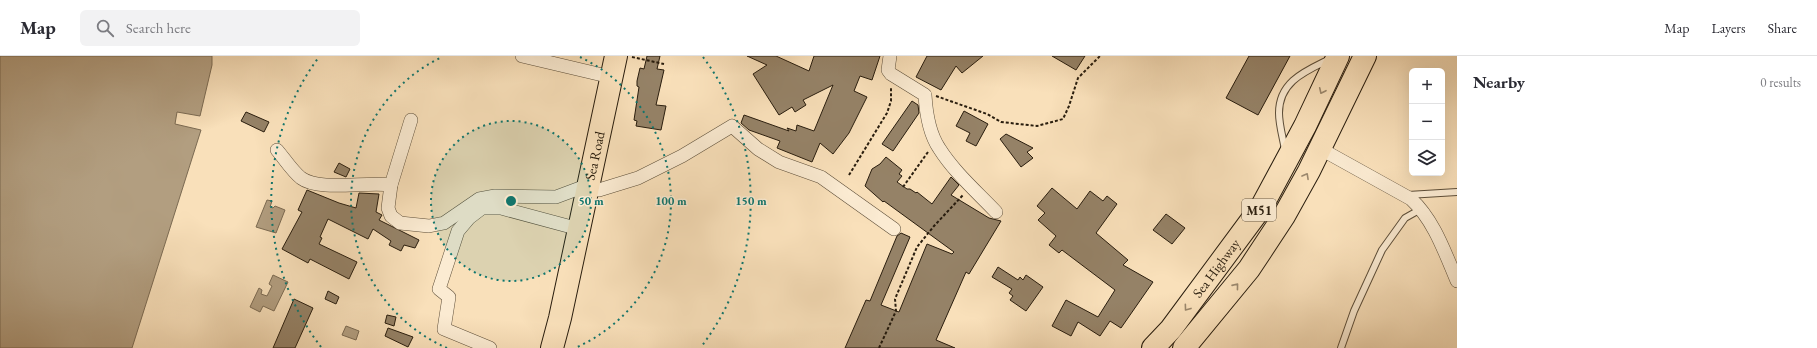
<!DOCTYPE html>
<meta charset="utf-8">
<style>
:root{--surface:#fff;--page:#f2f2f3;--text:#2b2b33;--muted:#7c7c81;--line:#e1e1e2}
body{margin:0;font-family:"EB Garamond",serif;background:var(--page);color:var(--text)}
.controls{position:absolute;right:12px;top:12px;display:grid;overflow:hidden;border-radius:6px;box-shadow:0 4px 16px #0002}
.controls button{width:36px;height:36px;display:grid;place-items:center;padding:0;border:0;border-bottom:1px solid var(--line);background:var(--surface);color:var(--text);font:20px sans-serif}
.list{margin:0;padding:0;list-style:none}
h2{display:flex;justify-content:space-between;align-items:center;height:52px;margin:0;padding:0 16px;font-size:17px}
h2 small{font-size:13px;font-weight:400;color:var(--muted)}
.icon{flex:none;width:22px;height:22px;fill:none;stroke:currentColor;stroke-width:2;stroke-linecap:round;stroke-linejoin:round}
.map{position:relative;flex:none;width:1457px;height:292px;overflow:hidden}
header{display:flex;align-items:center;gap:24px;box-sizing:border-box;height:56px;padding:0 20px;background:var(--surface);border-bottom:1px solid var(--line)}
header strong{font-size:19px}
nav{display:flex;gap:22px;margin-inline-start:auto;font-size:14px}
.search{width:280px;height:36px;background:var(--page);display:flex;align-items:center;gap:10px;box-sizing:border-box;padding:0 14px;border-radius:6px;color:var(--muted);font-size:15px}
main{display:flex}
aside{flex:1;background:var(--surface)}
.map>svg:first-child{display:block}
.water{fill:#b29e80;stroke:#7b6a52}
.building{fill:#958267;stroke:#291d0e}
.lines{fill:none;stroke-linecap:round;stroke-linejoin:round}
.lane-casing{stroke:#5d4e39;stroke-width:8}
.street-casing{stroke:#5d4e39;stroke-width:14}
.highway-casing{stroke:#291d0e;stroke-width:24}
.path{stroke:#291d0e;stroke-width:2;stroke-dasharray:3 2;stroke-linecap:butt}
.lane{stroke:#fbebd2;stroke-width:6}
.street{stroke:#fbebd2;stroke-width:13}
.highway{stroke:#f9e0ba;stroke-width:22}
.oneway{stroke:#9b886d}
.ring{fill:none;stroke:#0f766e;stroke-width:2;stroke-dasharray:2 4}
.labels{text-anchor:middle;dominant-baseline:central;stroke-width:3;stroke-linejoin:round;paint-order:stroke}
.shield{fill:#fbebd2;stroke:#685b49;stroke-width:1}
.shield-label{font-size:13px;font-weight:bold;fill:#291d0e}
.street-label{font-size:14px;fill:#291d0e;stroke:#fbebd2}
.centre{fill:#0f766e;stroke:#fbebd2;stroke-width:2}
.ring-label{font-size:12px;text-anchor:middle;font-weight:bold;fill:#0f766e;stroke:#fbebd2;stroke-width:3;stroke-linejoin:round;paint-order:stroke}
</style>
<header>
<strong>Map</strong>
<div class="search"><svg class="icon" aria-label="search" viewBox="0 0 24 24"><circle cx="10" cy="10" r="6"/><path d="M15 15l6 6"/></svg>Search here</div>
<nav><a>Map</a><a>Layers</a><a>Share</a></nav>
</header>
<main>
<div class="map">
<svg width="1457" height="292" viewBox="0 0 1457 292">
<rect width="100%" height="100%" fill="#f9e0ba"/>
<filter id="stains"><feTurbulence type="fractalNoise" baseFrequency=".005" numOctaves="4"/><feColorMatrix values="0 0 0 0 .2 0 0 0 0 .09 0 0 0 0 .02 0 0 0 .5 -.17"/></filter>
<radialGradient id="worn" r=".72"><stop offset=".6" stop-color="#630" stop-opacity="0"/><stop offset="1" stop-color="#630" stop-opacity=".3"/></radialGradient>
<g class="water">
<polygon points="0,0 212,0 212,9 200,60 177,56 175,68 201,74 132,292 0,292"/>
<polygon points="267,144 272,145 270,151 273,152 275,150 285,154 276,177 256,171"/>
<polygon points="273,219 288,226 274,255 263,250 260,256 250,251 259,232 262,234 261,238 267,240 272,230 269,228"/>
<polygon points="346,270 359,275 356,284 342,279"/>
</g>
<g class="building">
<polygon points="647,0 660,0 657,13 664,14 656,49 666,50 661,74 636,70 637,65 634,64 639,31 637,30 637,25 640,12 644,13"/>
<polygon points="747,0 776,0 809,15 814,0 880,0 872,24 860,20 854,35 867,41 849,77 833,98 820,87 812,106 777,92 780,85 749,74 741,67 744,59 789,75 787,72 796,75 797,69 814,75 833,29 803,44 806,49 795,56 792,51 779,59 753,18 767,9"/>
<polygon points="927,0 983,0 962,17 956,10 941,34 916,21"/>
<polygon points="1052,0 1085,0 1076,14"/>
<polygon points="1249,0 1290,0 1258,59 1226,42"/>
<polygon points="912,45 918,49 919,57 893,95 882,88"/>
<polygon points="964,55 988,68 976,90 966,85 970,77 956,70"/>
<polygon points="246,56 269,66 264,76 241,65"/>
<polygon points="1006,78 1033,92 1027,96 1033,102 1021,111 1000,83"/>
<polygon points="886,101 902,114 899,118 902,120 897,126 907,133 910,133 916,137 917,136 932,148 951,121 959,129 951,139 989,162 1001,165 969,218 966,216 936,284 955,292 845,292 866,244 870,245 897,180 901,177 910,181 881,249 899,256 927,188 952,198 954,196 884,145 883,146 865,130 872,113 880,108"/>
<polygon points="339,107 350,113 346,121 334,116"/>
<polygon points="1052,132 1077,153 1090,135 1103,145 1107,140 1117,148 1096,177 1128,204 1123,209 1153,226 1121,272 1110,265 1100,280 1078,266 1071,280 1052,270 1066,244 1098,261 1115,234 1062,194 1059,197 1049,189 1056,180 1038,164 1045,157 1037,150"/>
<polygon points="307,134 339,147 356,152 359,137 379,138 376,156 382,159 379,164 419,184 415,192 404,189 401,195 389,189 391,185 373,173 368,183 328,163 320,181 322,182 319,188 357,206 349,223 310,203 308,207 282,193 302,156 298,154"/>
<polygon points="1166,158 1185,172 1172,188 1153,174"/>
<polygon points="998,211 1018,224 1020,221 1023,224 1026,219 1043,231 1026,255 1010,244 1013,240 1009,237 1012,233 992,221"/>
<polygon points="328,235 339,241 336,248 325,243"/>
<polygon points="294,243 313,252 295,292 273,292"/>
<polygon points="387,259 396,261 394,270 385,267"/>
<polygon points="388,272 413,281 408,291 385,280"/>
</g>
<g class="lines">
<g class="lane-casing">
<g id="lane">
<path d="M1285,94C1283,82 1279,69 1279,57C1279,25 1306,15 1330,3"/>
<polyline points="1408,139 1457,136"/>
<polyline points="1341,292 1354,255 1382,194 1405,162 1421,153"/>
</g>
</g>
<g class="street-casing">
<g id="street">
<polyline points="522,0 611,21"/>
<path d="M890,0L888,14L891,18L925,39C926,56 929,77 939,92C954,116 977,136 996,156"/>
<polyline points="411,64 391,129 388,152 391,160 400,167 429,170 444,167 479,143 495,140 556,141 588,129 599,134 638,122 682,100 732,70 758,93 779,106 821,121 894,173"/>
<path d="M1319,92L1411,143C1434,164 1445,197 1457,225"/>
<path d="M277,94C284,102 292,115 301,122C320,136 367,125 391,129"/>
<polyline points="490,292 444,273 449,241 439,233 458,175 469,162 482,152 501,152 579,173"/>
</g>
</g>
<g class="highway-casing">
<g id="highway">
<path id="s1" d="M552,292L560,262L616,0"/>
<path id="s2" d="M1153,292L1171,273L1262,150L1305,70L1338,0"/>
<polyline points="1184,292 1249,213 1284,160 1309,115 1365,0"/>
</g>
</g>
<g class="path">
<polyline points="632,1 664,8"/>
<polyline points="936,40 987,58 1001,66 1037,70 1063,63 1069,50 1078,22 1100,0"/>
<polyline points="849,119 887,57 891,45 891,31"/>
<polyline points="903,131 928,96"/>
<polyline points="879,292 896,255 895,243 917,191 934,170 963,139"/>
</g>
<use href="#lane" class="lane"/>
<use href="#street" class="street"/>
<use href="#highway" class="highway"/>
</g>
<defs><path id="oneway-chevron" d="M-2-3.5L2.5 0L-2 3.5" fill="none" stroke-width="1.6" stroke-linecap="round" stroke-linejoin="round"/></defs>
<g class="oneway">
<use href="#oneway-chevron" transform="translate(1322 35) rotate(115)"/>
<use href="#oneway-chevron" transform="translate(1306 120) rotate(-61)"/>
<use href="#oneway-chevron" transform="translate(1236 230) rotate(-51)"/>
<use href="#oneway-chevron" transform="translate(1187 252) rotate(126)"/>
</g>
<circle cx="511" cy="145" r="80" fill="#0f766e" fill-opacity=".12"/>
<g class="ring">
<circle cx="511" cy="145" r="80"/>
<path d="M447 292A160 160 0 0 1 442 1M580 1A160 160 0 0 1 575 292"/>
<path d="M321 291A240 240 0 0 1 319 1M703 1A240 240 0 0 1 701 291"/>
</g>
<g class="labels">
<rect class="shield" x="1242" y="143" width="34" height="22" rx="3"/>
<g class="shield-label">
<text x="1259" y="154">M51</text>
</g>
<g class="street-label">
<text stroke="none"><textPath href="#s1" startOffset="197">Sea Road</textPath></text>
<text stroke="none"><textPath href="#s2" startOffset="102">Sea Highway</textPath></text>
</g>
</g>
<circle cx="511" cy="145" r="6" class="centre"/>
<g class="ring-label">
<text x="591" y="149">50 m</text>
<text x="671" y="149">100 m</text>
<text x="751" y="149">150 m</text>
</g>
<rect width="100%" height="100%" filter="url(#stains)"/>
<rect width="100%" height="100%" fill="url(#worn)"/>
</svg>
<div class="controls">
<button>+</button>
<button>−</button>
<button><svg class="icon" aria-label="layers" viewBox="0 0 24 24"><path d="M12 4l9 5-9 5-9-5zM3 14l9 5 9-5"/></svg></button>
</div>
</div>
<aside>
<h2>Nearby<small>0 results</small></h2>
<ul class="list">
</ul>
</aside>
</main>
